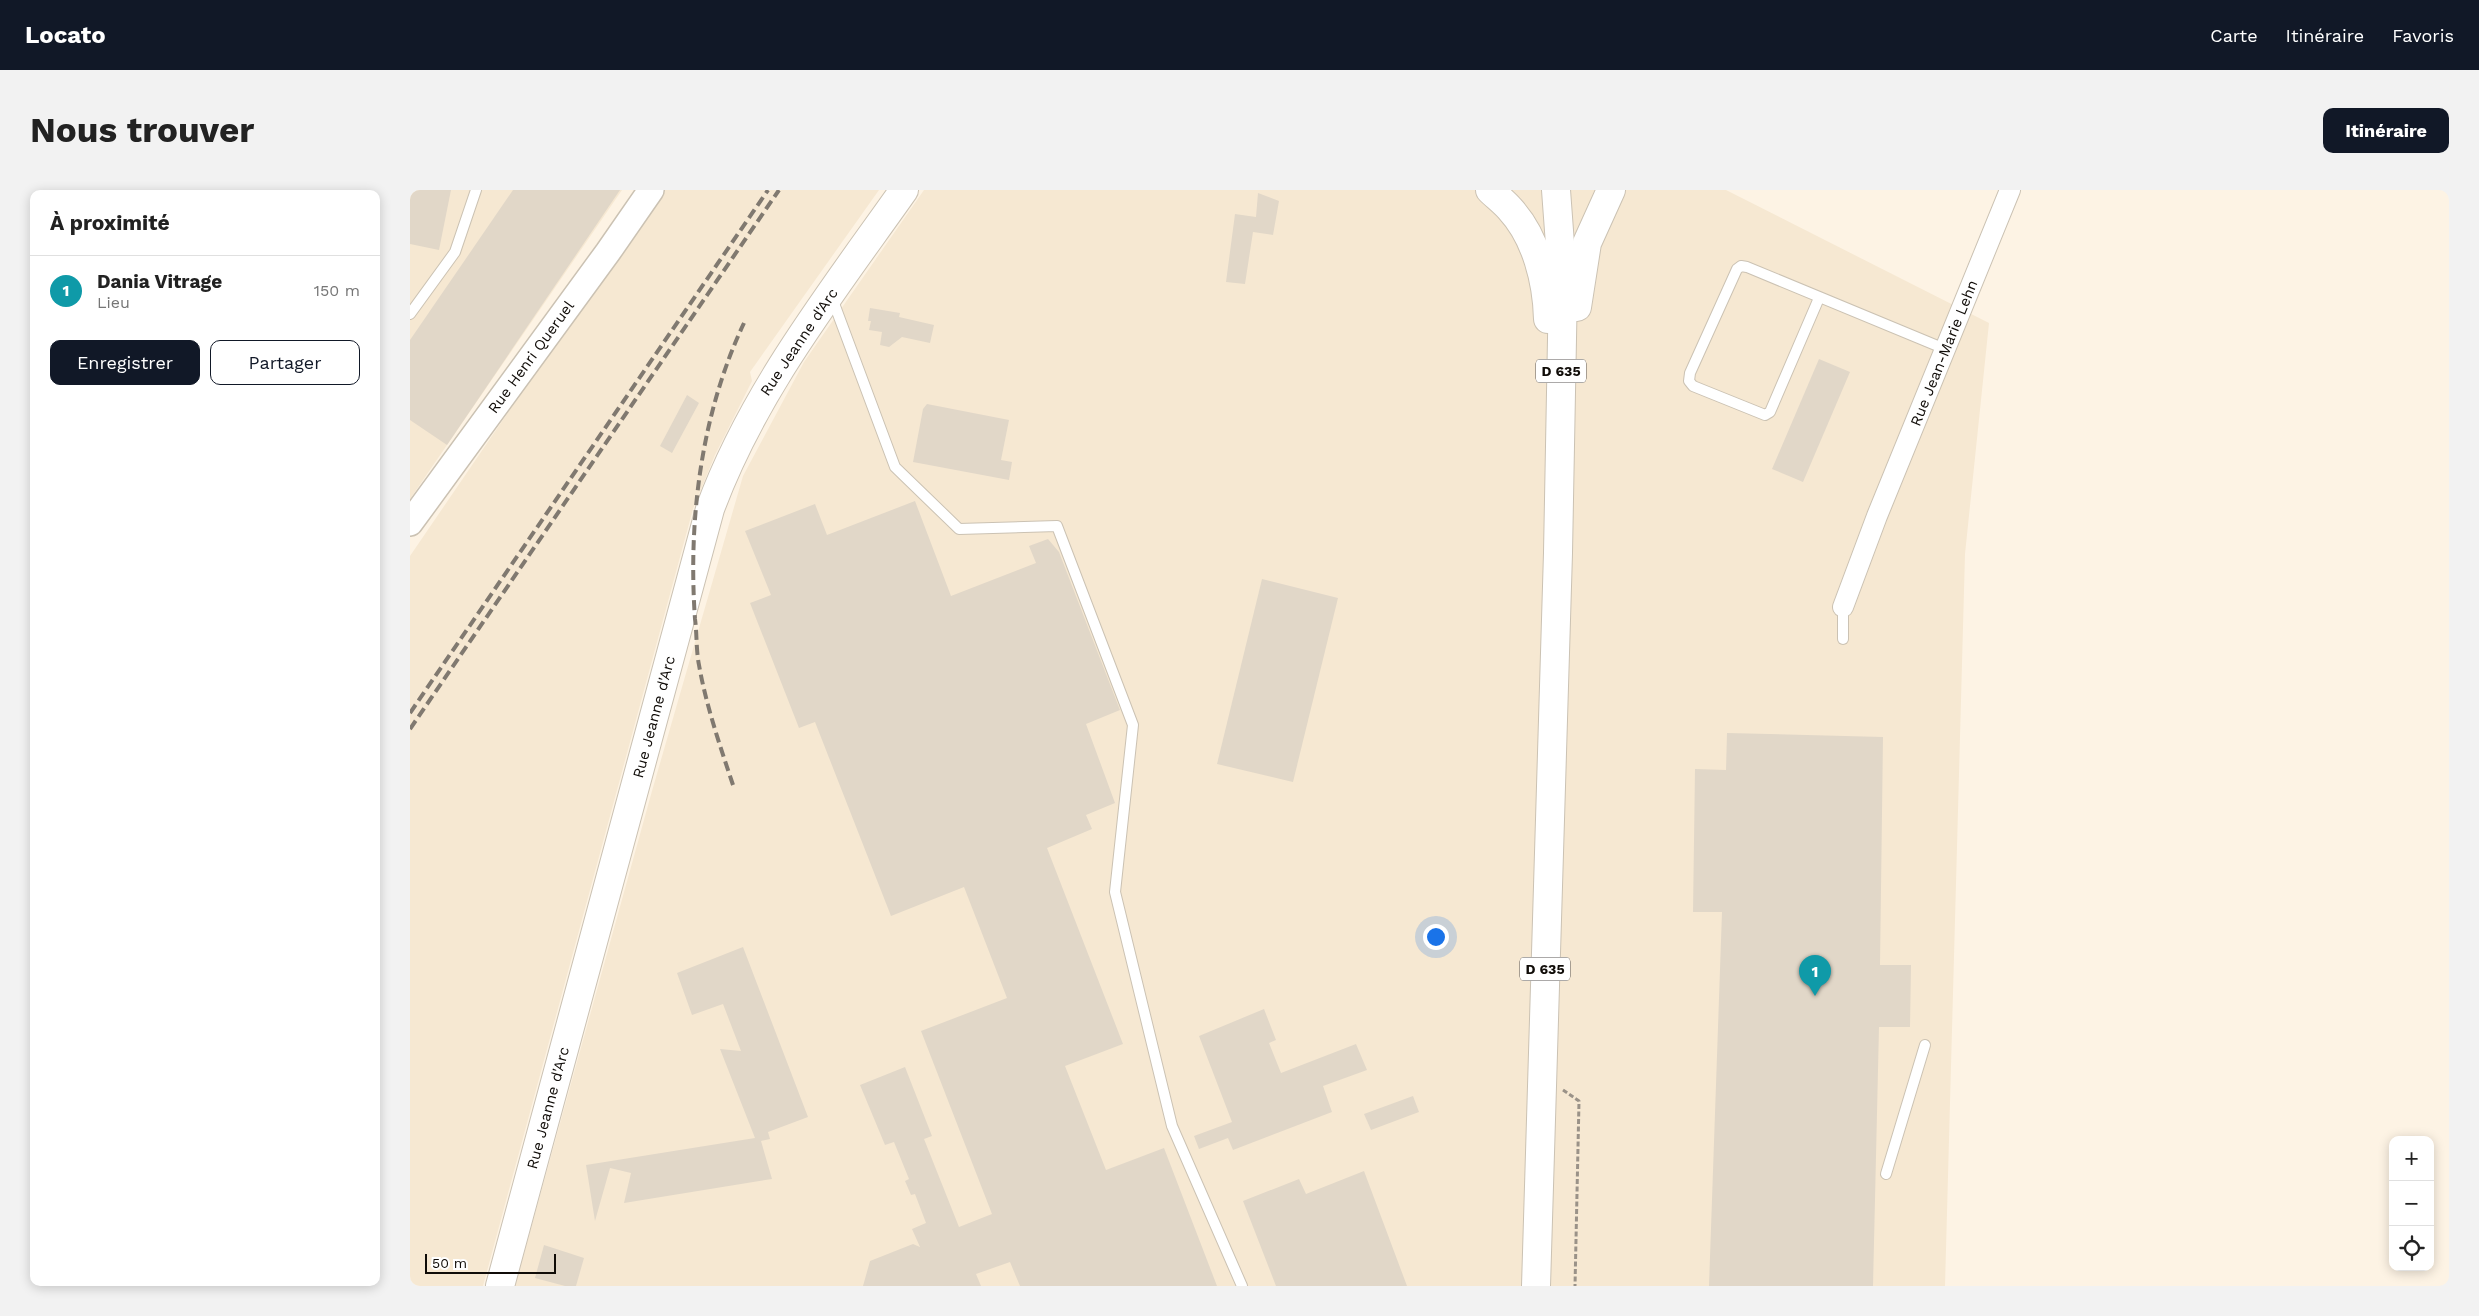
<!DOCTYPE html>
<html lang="fr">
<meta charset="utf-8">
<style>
:root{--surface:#fff;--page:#f2f2f2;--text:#222;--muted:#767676;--line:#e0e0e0;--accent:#111827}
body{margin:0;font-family:"Work Sans",sans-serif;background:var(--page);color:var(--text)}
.controls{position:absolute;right:15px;bottom:15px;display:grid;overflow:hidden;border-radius:10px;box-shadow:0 2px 12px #0003}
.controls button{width:45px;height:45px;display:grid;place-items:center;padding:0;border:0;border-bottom:1px solid var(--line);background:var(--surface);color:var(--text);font:25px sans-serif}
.scale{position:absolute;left:15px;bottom:12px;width:131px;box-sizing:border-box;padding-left:5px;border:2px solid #100c08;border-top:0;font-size:14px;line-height:18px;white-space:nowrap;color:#100c08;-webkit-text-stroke:4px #fff;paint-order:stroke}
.you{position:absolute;left:1025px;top:746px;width:18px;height:18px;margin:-12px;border:4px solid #fff;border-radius:50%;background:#1a73e8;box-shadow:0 0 0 8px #1a73e833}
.badge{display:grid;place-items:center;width:32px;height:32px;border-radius:50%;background:var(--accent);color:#fff;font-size:16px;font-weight:700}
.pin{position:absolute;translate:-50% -41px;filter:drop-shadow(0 1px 2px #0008)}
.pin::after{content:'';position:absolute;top:26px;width:18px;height:15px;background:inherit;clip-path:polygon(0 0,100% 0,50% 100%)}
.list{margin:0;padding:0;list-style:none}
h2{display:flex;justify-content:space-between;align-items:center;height:65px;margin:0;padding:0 20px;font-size:21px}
h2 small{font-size:16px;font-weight:400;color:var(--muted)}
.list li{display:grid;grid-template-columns:32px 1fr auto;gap:15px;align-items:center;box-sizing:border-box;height:70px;padding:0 20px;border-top:1px solid var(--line)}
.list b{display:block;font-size:19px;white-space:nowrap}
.list p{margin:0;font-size:16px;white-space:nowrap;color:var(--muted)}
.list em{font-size:16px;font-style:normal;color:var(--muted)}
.actions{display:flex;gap:10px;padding:15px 20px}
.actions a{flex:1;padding:11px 0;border:1px solid var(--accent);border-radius:10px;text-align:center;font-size:18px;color:var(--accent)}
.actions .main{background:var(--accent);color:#fff}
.icon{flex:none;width:28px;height:28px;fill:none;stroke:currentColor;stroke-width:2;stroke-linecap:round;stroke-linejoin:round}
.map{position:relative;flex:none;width:2039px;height:1096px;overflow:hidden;border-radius:10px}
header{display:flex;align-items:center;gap:30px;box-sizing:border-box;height:70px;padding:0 25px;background:var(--accent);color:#fff}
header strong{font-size:24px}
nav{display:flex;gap:28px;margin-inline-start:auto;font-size:18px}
.intro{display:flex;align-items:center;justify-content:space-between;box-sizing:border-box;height:120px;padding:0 30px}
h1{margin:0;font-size:35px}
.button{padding:12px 22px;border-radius:10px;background:var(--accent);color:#fff;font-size:18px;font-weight:700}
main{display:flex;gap:30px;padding:0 30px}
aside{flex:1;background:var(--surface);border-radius:10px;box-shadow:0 2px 12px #0003}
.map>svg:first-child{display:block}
.built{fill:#f6e8d2}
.building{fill:#e1d7c8}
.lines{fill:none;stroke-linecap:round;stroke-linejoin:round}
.service-casing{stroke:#cbc2b3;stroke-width:12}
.minor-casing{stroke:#cbc2b3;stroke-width:22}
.tertiary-casing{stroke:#cbc2b3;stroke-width:28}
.secondary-casing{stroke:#cbc2b3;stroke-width:30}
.primary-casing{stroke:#cbc2b3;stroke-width:30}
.path{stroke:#9a9288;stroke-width:3;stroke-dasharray:5 2.5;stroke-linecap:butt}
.service{stroke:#fff;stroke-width:10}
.minor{stroke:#fff;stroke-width:20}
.tertiary{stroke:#fff;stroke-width:25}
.secondary{stroke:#fff;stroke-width:28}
.primary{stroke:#fff;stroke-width:28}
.rail{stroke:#807970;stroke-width:4;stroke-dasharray:10 5;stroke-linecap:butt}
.labels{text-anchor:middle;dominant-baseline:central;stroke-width:4;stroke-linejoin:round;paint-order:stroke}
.shield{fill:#fff;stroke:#585552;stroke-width:1}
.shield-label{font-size:14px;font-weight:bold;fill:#100c08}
.street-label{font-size:15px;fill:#100c08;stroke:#fff}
</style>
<header>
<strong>Locato</strong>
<nav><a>Carte</a><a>Itinéraire</a><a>Favoris</a></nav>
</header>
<div class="intro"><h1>Nous trouver</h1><a class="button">Itinéraire</a></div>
<main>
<aside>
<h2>À proximité<small></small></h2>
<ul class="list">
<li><span class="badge" style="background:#0f9aa8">1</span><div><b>Dania Vitrage</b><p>Lieu</p></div><em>150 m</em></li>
</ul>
<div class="actions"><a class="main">Enregistrer</a><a>Partager</a></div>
</aside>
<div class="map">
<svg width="2039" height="1096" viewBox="0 0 2039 1096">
<rect width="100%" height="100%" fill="#fdf3e4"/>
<g class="built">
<polygon points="0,0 212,0 0,309"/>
<polygon points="250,0 469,0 340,182 342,191 305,265 283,319 73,1096 0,1096 0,366"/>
<polygon points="514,0 1316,0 1579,133 1555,364 1535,1096 105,1096 242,601 333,286 394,172"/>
</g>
<g class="building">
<polygon points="0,0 41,0 29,60 0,54"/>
<polygon points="103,0 210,0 37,255 0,230 0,150"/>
<polygon points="848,3 869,11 863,45 843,42 835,94 816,92 825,24 846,27"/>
<polygon points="460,118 490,123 489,127 524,135 520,153 492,147 479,157 470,155 472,142 459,140 461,131 458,131"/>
<polygon points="1409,169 1440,182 1393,292 1362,279"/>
<polygon points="277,205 289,213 262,263 250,256"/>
<polygon points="517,214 599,230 591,270 602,272 599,290 503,272 513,219"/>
<polygon points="505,311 541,406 626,373 619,356 638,349 649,362 710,520 676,534 705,613 676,625 682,639 637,658 713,854 655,876 696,980 754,958 807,1096 610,1096 600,1072 566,1084 571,1096 453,1096 460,1071 503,1054 510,1057 502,1039 516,1033 505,1004 501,1005 495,991 499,989 484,952 475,955 450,895 495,877 522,946 514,949 549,1037 582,1024 511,841 597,808 554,697 481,726 405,532 389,538 340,413 361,405 335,341 405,314 417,345"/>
<polygon points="852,389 928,408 883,592 807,574"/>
<polygon points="1317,543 1473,547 1470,775 1501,775 1500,837 1469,837 1463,1096 1299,1096 1312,722 1283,722 1285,579 1316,580"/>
<polygon points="333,757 398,927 358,942 360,949 351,951 362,989 214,1013 221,983 200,978 185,1031 176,975 345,948 310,859 331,861 313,814 282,825 267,783"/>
<polygon points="854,819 866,850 859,853 871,883 946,854 957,880 913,896 922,922 823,960 818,948 789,959 784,946 822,932 789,846"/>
<polygon points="1003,906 1009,922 961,940 954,924"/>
<polygon points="954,981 997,1096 866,1096 833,1011 889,989 896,1004"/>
<polygon points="134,1055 174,1068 166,1096 155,1096 125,1088"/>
</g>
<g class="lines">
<g class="service-casing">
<g id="service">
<polyline points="422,108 485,277 549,339 647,336 723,535 705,702 762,936 832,1096"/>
<polyline points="1409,108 1360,222 1355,225 1283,196 1279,191 1280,183 1327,79 1331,76 1337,77 1535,159"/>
<polyline points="0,124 45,62 66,0"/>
<polyline points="1433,449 1433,415"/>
<polyline points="1476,984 1515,855"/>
</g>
</g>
<g class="minor-casing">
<polyline id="minor" points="1433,417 1467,326 1600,0"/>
</g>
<g class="tertiary-casing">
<polyline id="tertiary" points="0,333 198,62 241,0"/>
</g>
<g class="secondary-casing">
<path id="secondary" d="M90,1096L300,319C343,202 422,102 494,0"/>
</g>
<g class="primary-casing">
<g id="primary">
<path d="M1080,0C1086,6 1094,12 1100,19C1126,47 1137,91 1138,129"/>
<polyline points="1167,117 1177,53 1201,0"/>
<polyline points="1126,1096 1148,363 1153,95 1146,0"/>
</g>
</g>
<polyline class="path" points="1153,900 1169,911 1165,1096"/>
<use href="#service" class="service"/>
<use href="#minor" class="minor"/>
<use href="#tertiary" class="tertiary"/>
<use href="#secondary" class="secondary"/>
<use href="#primary" class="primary"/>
<g class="rail">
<polyline points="0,523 358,0"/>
<polyline points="0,539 369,0"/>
<path d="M323,595C310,556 296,515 289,475C286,460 287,444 285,429C278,330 291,224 334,133"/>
</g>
</g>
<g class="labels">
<g class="shield">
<rect x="1126" y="169.5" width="50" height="23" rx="4"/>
<rect x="1110" y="767.5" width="50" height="23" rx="4"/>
</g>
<g class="shield-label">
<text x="1151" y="181">D 635</text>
<text x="1135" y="779">D 635</text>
</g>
<g class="street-label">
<text transform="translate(389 152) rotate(-56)">Rue Jeanne d'Arc</text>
<text transform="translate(1534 163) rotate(-68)">Rue Jean-Marie Lehn</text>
<text transform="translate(121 167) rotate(-54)">Rue Henri Queruel</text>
<text transform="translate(244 527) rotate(-75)">Rue Jeanne d'Arc</text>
<text transform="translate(138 918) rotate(-75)">Rue Jeanne d'Arc</text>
</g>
</g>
</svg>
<div class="controls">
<button>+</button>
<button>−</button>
<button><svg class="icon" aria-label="locate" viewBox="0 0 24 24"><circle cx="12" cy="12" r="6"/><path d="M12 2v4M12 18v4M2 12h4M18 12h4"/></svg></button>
</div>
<div class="scale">50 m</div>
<div class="you"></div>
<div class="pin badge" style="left:1405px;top:806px;background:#0f9aa8">1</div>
</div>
</main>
